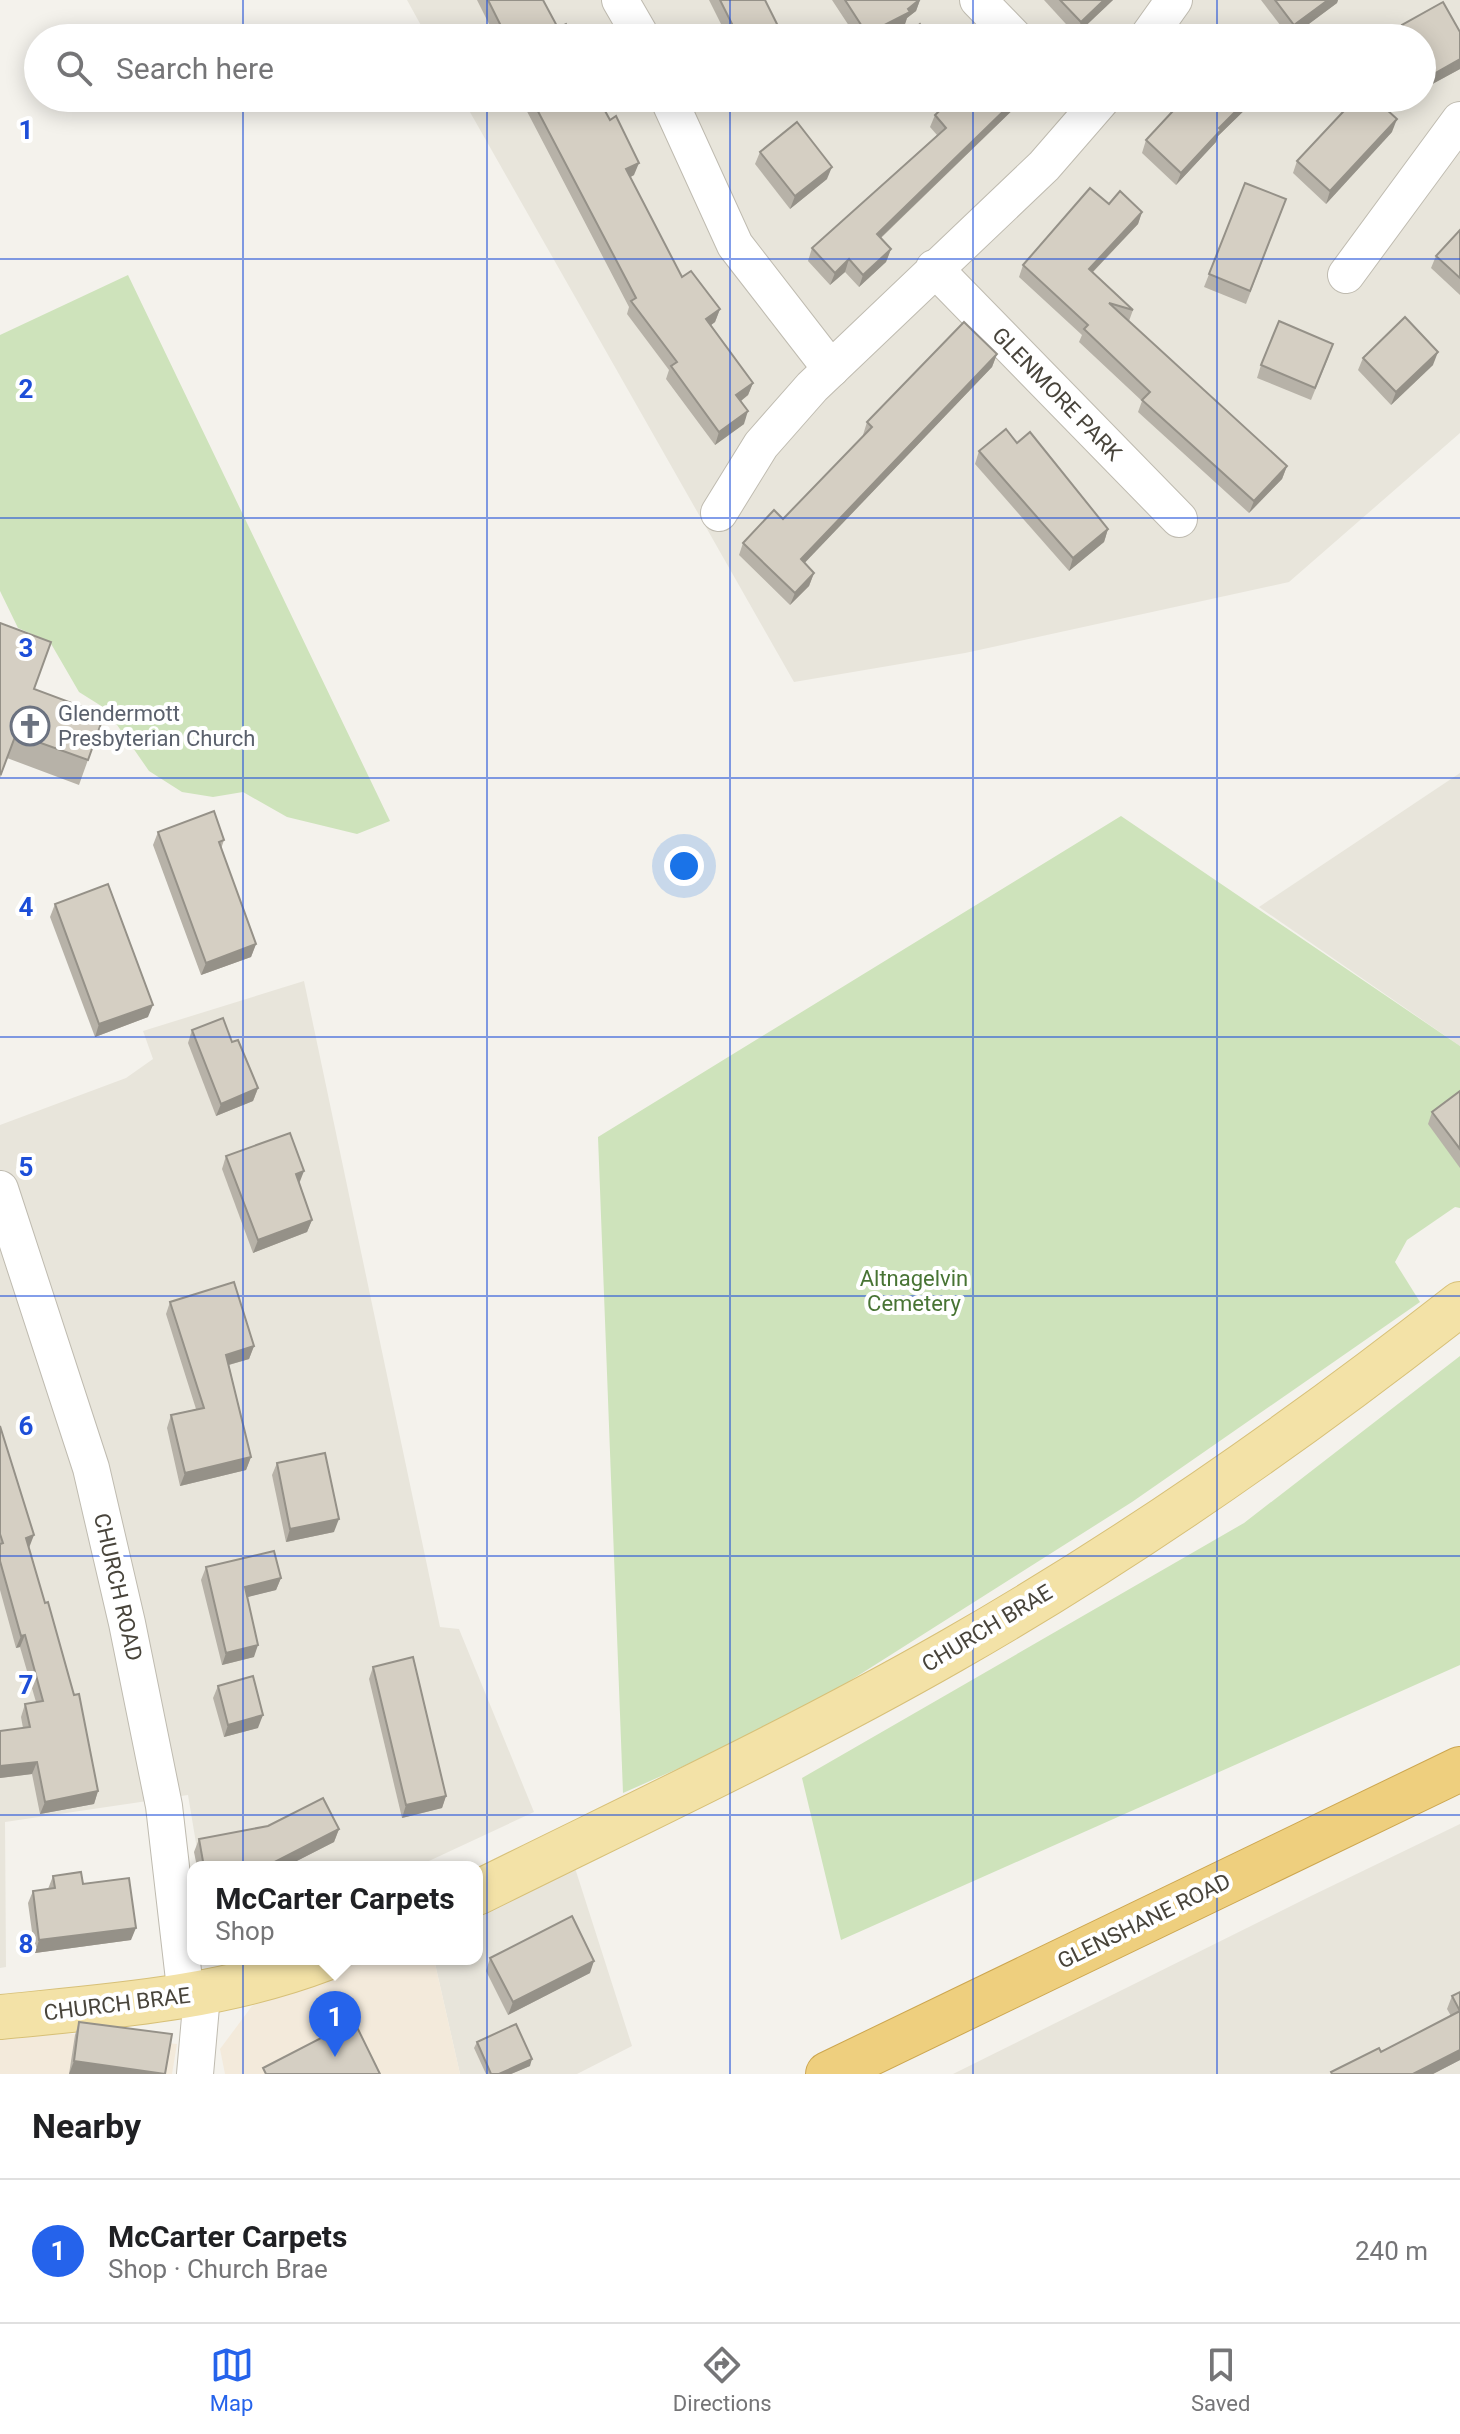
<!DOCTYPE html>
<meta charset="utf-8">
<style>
:root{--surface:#fff;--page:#f2f2f2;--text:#202124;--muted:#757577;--line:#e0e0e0;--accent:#2563eb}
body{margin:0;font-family:Roboto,sans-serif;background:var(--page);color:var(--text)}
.you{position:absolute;left:684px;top:866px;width:28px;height:28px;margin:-20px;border:6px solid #fff;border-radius:50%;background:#1a73e8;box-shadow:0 0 0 12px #1a73e833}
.badge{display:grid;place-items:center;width:52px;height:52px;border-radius:50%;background:var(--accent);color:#fff;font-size:26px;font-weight:700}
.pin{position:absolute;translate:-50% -66px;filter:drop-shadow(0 2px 4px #0008)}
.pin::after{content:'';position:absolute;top:42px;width:28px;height:24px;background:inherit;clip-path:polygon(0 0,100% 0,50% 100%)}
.popup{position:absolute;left:187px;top:1861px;width:296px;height:104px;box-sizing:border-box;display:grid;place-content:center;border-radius:16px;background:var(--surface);filter:drop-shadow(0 2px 6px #0005);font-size:26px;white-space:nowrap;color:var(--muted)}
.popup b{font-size:30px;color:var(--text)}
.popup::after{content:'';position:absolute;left:50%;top:100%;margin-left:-16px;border:16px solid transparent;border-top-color:var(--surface)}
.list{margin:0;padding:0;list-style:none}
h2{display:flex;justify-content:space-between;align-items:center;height:104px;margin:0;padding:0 32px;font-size:34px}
h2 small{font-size:26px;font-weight:400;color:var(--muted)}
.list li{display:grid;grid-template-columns:52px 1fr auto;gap:24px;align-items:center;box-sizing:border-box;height:144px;padding:0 32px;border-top:2px solid var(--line)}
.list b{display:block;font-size:30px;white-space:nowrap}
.list p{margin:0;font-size:26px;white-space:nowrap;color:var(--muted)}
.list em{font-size:26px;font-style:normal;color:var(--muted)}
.icon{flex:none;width:44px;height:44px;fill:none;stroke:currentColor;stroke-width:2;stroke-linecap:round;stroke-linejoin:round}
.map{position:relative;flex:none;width:1460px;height:2074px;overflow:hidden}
.search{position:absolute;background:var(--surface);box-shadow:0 4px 20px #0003;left:24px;right:24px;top:24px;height:88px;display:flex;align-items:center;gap:20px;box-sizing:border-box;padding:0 28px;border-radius:44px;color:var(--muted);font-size:30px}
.sheet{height:248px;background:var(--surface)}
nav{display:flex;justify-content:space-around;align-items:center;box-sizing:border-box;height:112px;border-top:2px solid var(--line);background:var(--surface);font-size:22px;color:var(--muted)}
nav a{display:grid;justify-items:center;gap:4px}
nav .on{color:var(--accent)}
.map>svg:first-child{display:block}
.residential{fill:#e8e5db}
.commercial{fill:#f3eadb}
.green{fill:#cee3bb}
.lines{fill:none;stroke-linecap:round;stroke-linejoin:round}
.minor-casing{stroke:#bfbbb0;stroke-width:38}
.major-casing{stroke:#d7c078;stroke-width:46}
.highway-casing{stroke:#cca64f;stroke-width:46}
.minor{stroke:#fff;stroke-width:36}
.major{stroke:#f3e2a7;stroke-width:44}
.highway{stroke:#eecf7e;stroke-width:44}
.wall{fill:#b7b2a8}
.shaded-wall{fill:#959188}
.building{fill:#d5cfc3;stroke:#959188;stroke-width:2}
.grid{fill:none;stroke:#1d4ed8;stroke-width:2;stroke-opacity:0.55}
.labels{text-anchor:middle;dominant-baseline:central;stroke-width:8;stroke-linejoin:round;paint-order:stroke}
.street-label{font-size:22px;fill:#48443b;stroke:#fff}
.worship-label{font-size:22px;fill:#5b616d;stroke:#fff;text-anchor:start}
.park-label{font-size:22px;fill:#487434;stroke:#fff}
.grid-label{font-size:26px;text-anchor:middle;font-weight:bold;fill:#1d4ed8;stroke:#fff;stroke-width:8;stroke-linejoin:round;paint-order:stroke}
</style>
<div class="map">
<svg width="1460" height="2074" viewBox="0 0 1460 2074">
<rect width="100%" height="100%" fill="#f4f2ec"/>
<g class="residential">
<polygon points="407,0 1460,0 1460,433 1289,582 965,653 794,682 462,98 1422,98 1422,38 428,38"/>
<polygon points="1460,773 1460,1046 1259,907"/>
<polygon points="304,981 440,1627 459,1629 534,1812 416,1867 200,1867 188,1795 5,1822 6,1967 0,1968 0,1125 126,1078 153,1059 143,1031"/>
<polygon points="1460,1824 1460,2074 953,2074 1311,1896"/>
<polygon points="575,1868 632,2046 577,2074 460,2074 434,1959 477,1959 477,1912"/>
</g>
<g class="commercial">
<polygon points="366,1959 434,1959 460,2074 225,2074 220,2049 252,2006"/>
<polygon points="42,2031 177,2044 172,2074 0,2074 0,2036"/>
</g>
<g class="green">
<polygon points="128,275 390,821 357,834 287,817 243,792 213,797 182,792 149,771 106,709 79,692 50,642 18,628 0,591 0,335"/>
<polygon points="1121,816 1460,1046 1460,1208 1455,1207 1407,1240 1395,1262 1420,1302 1132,1502 788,1720 623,1793 598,1137"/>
<polygon points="1460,1356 1460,1665 841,1940 802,1778 1244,1523"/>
</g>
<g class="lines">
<g class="minor-casing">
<g id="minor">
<polyline points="620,0 642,38"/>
<polyline points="978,0 1015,38"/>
<polyline points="1147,38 1174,0"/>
<polyline points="668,98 735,245 831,369"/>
<polyline points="934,268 1179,519"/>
<polyline points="1346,275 1460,120"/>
<polyline points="719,513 761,445 812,387 1044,166 1103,98"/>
<polyline points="0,1189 91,1468 127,1623 164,1806 186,1997"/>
<polyline points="195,2074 202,1995"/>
</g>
</g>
<g class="major-casing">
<g id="major">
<path d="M477,1893C636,1814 797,1739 951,1651C1130,1549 1298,1431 1460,1304"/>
<path d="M0,2017C111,2006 219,1999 324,1959"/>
</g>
</g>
<g class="highway-casing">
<polyline id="highway" points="828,2074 1460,1769"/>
</g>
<use href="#minor" class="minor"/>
<use href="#major" class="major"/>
<use href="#highway" class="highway"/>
</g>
<g class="wall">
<polygon points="477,0 543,0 558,28 574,38 496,38"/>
<polygon points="709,0 764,0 784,38 728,38"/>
<polygon points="832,0 920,0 916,11 907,18 905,24 879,38 857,38"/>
<polygon points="1044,0 1113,0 1076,35"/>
<polygon points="1261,0 1338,0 1337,3 1290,38"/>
<polygon points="1402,25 1460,32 1460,69 1425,88 1422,82 1422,38 1398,38"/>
<polygon points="520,98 598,98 634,175 630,177 682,277 720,309 715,322 711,325 753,383 748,395 741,401 744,424 715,445 666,379 669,370 627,314 629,307"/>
<polygon points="935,98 1025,98 881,238 891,249 886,262 859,287 845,272 830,285 808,261 812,248 937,135 930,127 935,115 941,110 934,102"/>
<polygon points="1185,98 1257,98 1218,136 1216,142 1176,185 1142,153 1146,140"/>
<polygon points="1392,132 1326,204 1293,173 1297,161"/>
<polygon points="760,152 827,179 790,209 755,164"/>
<polygon points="1245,183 1286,199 1246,304 1204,287"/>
<polygon points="1109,204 1142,212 1138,224 1093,272 1133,310 1129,321 1287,466 1282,479 1249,513 1138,412 1142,401 1079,342 1082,335 1019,277 1023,265"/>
<polygon points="1460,230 1460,295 1431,268 1436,256"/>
<polygon points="997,354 992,367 804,563 814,573 809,586 790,605 739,555 743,543 783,519 864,436 863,435 867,422"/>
<polygon points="1329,356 1311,400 1257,378 1261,365"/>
<polygon points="1363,358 1433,365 1391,405 1358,370"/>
<polygon points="1017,443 1108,529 1104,542 1069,571 975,464 979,451"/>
<polygon points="0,623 34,689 104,715 79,785 7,758 0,778"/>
<polygon points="158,832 224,840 221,849 256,944 251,957 201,975 153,845"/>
<polygon points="55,904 148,1017 95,1037 50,917"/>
<polygon points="192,1030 232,1042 258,1088 253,1101 216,1116 188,1043"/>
<polygon points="1460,1091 1460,1168 1428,1124 1432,1112"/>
<polygon points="226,1156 299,1184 312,1220 307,1232 253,1253 222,1169"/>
<polygon points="170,1302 254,1346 249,1359 229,1365 251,1457 246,1470 180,1486 167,1428 171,1415 196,1409 166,1314"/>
<polygon points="0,1426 29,1547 98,1791 94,1804 40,1814 32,1774 0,1778 0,1731 23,1728 21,1717 25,1704 36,1702 20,1647 16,1648 0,1590"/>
<polygon points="277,1463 334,1532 286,1542 272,1475"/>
<polygon points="206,1567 281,1578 276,1590 247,1597 254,1657 222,1665 201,1580"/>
<polygon points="373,1667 446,1796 442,1808 402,1818 369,1679"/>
<polygon points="218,1686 258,1728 224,1737 213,1698"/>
<polygon points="339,1829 334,1842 285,1867 197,1867 194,1852 199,1839"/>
<polygon points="53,1876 83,1884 131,1940 35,1953 28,1903 33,1891 48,1889"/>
<polygon points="490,1958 590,1973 508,2015 486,1971"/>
<polygon points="1460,1992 1460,2060 1433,2074 1331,2074 1331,2072 1381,2052 1451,2016 1447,2009 1452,1996"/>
<polygon points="79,2022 172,2034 69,2074 75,2035"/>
<polygon points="477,2042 530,2066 511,2074 486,2074 474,2048"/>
</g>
<g class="shaded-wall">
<polygon points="919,0 920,0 916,11 907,18 905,24 879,38 866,38 867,34 908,9"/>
<polygon points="1104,0 1113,0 1076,35 1081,22"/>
<polygon points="1328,0 1338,0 1337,3 1290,38 1294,25"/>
<polygon points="1460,59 1460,69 1425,88 1430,76"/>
<polygon points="1017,98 1025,98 872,246 877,234"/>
<polygon points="1249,98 1257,98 1218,136 1216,142 1176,185 1181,173 1219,128"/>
<polygon points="1397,119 1392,132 1326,204 1330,191"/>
<polygon points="639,163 634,175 622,182 626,169"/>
<polygon points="832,167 827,179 790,209 795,196"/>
<polygon points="1142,212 1138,224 1084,281 1089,269"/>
<polygon points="891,249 886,262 859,287 863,275"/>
<polygon points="849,259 845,272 830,285 835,273"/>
<polygon points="720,309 715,322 702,332 706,319"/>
<polygon points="1438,352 1433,365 1391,405 1396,392"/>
<polygon points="997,354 992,367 796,572 801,559"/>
<polygon points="753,383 748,395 732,408 736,395"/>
<polygon points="748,411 744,424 715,445 719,432"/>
<polygon points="1287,466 1282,479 1249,513 1254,501"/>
<polygon points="1108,529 1104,542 1069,571 1073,558"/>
<polygon points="814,573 809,586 790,605 795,593"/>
<polygon points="256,944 251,957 201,975 206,963"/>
<polygon points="153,1005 148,1017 95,1037 99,1024"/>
<polygon points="258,1088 253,1101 216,1116 221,1104"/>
<polygon points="304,1171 299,1184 296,1174"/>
<polygon points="312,1220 307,1232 253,1253 258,1240"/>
<polygon points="254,1346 249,1359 221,1367 226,1355"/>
<polygon points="251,1457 246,1470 180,1486 185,1473"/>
<polygon points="339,1519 334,1532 286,1542 290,1529"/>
<polygon points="34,1535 29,1548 26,1538"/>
<polygon points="281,1578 276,1590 240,1599 245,1587"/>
<polygon points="25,1635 20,1647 16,1648 21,1636"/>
<polygon points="258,1645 254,1657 222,1665 226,1653"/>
<polygon points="263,1715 258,1728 224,1737 228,1725"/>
<polygon points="37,1762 32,1774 0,1778 0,1766"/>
<polygon points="98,1791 94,1804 40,1814 45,1802"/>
<polygon points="446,1796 442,1808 402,1818 406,1805"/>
<polygon points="339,1829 334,1842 285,1867 265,1867"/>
<polygon points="136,1928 131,1940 35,1953 39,1940"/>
<polygon points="594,1961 590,1973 508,2015 513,2002"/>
<polygon points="1460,2050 1460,2060 1433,2074 1413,2074"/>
<polygon points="532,2059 530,2066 511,2074 499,2074"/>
<polygon points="74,2061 163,2074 69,2074"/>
</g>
<g class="building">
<polygon points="488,0 543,0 558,28 566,24 574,38 507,38"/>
<polygon points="720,0 765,0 784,38 739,38"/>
<polygon points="845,0 919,0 908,9 910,12 867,34"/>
<polygon points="1060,0 1104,0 1081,22"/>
<polygon points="1275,0 1328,0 1294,25"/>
<polygon points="1443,2 1460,32 1460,59 1430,76 1422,61 1422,38 1409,38 1402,25"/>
<polygon points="920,24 931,38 903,38"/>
<polygon points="531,98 598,98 610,120 616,116 639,163 626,169 682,277 691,271 720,309 706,319 753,383 736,395 748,411 719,432 671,366 677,362 631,301 636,298"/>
<polygon points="946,98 1017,98 877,234 891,249 863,275 849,259 835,273 812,248 946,128 935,115 950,101"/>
<polygon points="1185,98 1249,98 1219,128 1221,130 1181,173 1146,140"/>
<polygon points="1356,98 1374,98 1397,119 1330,191 1297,161"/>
<polygon points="797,122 832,167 795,196 760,152"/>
<polygon points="1245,183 1286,199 1250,291 1209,274"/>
<polygon points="1090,188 1109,204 1120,191 1142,212 1089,269 1133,310 1109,303 1287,466 1254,501 1142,400 1150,392 1084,329 1088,325 1023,265"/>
<polygon points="1460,230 1460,278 1436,256"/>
<polygon points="1405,317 1438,352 1396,392 1363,358"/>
<polygon points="1279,321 1333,344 1315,388 1261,365"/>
<polygon points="964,322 997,354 801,559 814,573 795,593 743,543 774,510 783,519 872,427 867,422"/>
<polygon points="1006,429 1017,443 1030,432 1108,529 1073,558 979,451"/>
<polygon points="0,623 51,642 34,689 104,715 88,760 16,734 1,774 0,773"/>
<polygon points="214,811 224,840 219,842 256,944 206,963 158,832"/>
<polygon points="108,884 153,1005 99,1024 55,904"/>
<polygon points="223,1018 232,1042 238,1040 258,1088 221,1104 192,1030"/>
<polygon points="1460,1091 1460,1149 1432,1112"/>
<polygon points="290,1133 304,1171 296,1174 312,1220 258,1240 226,1156"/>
<polygon points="234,1282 254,1346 226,1355 251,1457 185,1473 171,1415 204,1408 170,1302"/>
<polygon points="0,1426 34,1535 26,1538 45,1603 48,1602 74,1695 79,1694 98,1791 45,1802 37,1762 0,1766 0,1731 30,1727 25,1704 43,1701 25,1635 21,1636 0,1561 0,1544 3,1543 0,1534"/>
<polygon points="325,1453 339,1519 290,1529 277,1463"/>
<polygon points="274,1551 281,1578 245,1587 258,1645 226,1653 206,1567"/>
<polygon points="413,1657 446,1796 406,1805 373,1667"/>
<polygon points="253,1676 263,1715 228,1725 218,1686"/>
<polygon points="323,1798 339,1829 265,1867 204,1867 199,1839 268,1826"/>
<polygon points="81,1872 83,1884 129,1878 136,1928 39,1940 33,1891 55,1888 53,1876"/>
<polygon points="572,1916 594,1961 513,2002 490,1958"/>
<polygon points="1460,1992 1460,2011 1452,1996"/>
<polygon points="1460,2011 1460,2050 1413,2074 1332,2074 1331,2072 1379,2048 1381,2052"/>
<polygon points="354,2021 380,2074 266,2074 263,2068"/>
<polygon points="79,2022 172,2034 165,2074 74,2061"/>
<polygon points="516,2024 532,2059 499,2074 491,2074 477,2042"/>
</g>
<path class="grid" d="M243,0V38M487,0V38M730,0V38M973,0V38M1217,0V38M243,98V2074M487,98V2074M730,98V2074M973,98V2074M1217,98V2074M0,259H1460M0,518H1460M0,778H1460M0,1037H1460M0,1296H1460M0,1556H1460M0,1815H1460"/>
<defs>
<g id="church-ring" transform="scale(2)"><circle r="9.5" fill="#fff" stroke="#6b7280" stroke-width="1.5"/><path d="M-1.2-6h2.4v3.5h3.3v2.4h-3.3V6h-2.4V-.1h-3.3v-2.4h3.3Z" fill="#6b7280"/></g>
</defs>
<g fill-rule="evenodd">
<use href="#church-ring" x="30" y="726"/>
</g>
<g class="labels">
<g class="street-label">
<text transform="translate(1057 394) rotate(46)">GLENMORE PARK</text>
<text transform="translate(118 1587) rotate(77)">CHURCH ROAD</text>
<text transform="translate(987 1628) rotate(-31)">CHURCH BRAE</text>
<text transform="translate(1144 1921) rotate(-26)">GLENSHANE ROAD</text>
<text transform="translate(117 2004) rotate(-7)">CHURCH BRAE</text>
</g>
<g class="worship-label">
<text x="58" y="713">Glendermott<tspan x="58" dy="25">Presbyterian Church</tspan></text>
</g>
<g class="park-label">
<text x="914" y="1278">Altnagelvin<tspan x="914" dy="25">Cemetery</tspan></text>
</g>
</g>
<g class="grid-label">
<text x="26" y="139">1</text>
<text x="26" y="398">2</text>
<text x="26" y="657">3</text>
<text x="26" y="916">4</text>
<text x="26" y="1176">5</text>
<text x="26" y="1435">6</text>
<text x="26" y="1694">7</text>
<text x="26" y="1953">8</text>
</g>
</svg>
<div class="you"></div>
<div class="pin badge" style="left:335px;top:2057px">1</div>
<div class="popup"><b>McCarter Carpets</b>Shop</div>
<div class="search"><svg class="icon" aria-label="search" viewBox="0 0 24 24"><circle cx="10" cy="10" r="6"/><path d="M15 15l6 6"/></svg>Search here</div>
</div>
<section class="sheet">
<h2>Nearby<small></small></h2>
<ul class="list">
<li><span class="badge">1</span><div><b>McCarter Carpets</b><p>Shop · Church Brae</p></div><em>240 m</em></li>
</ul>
</section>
<nav>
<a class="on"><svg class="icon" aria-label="map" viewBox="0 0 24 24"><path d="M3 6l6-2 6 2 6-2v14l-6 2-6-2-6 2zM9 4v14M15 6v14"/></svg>Map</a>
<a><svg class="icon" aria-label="directions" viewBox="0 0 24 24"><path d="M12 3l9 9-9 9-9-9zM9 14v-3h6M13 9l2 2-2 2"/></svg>Directions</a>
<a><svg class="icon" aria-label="saved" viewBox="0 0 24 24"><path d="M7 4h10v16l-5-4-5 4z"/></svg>Saved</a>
</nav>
